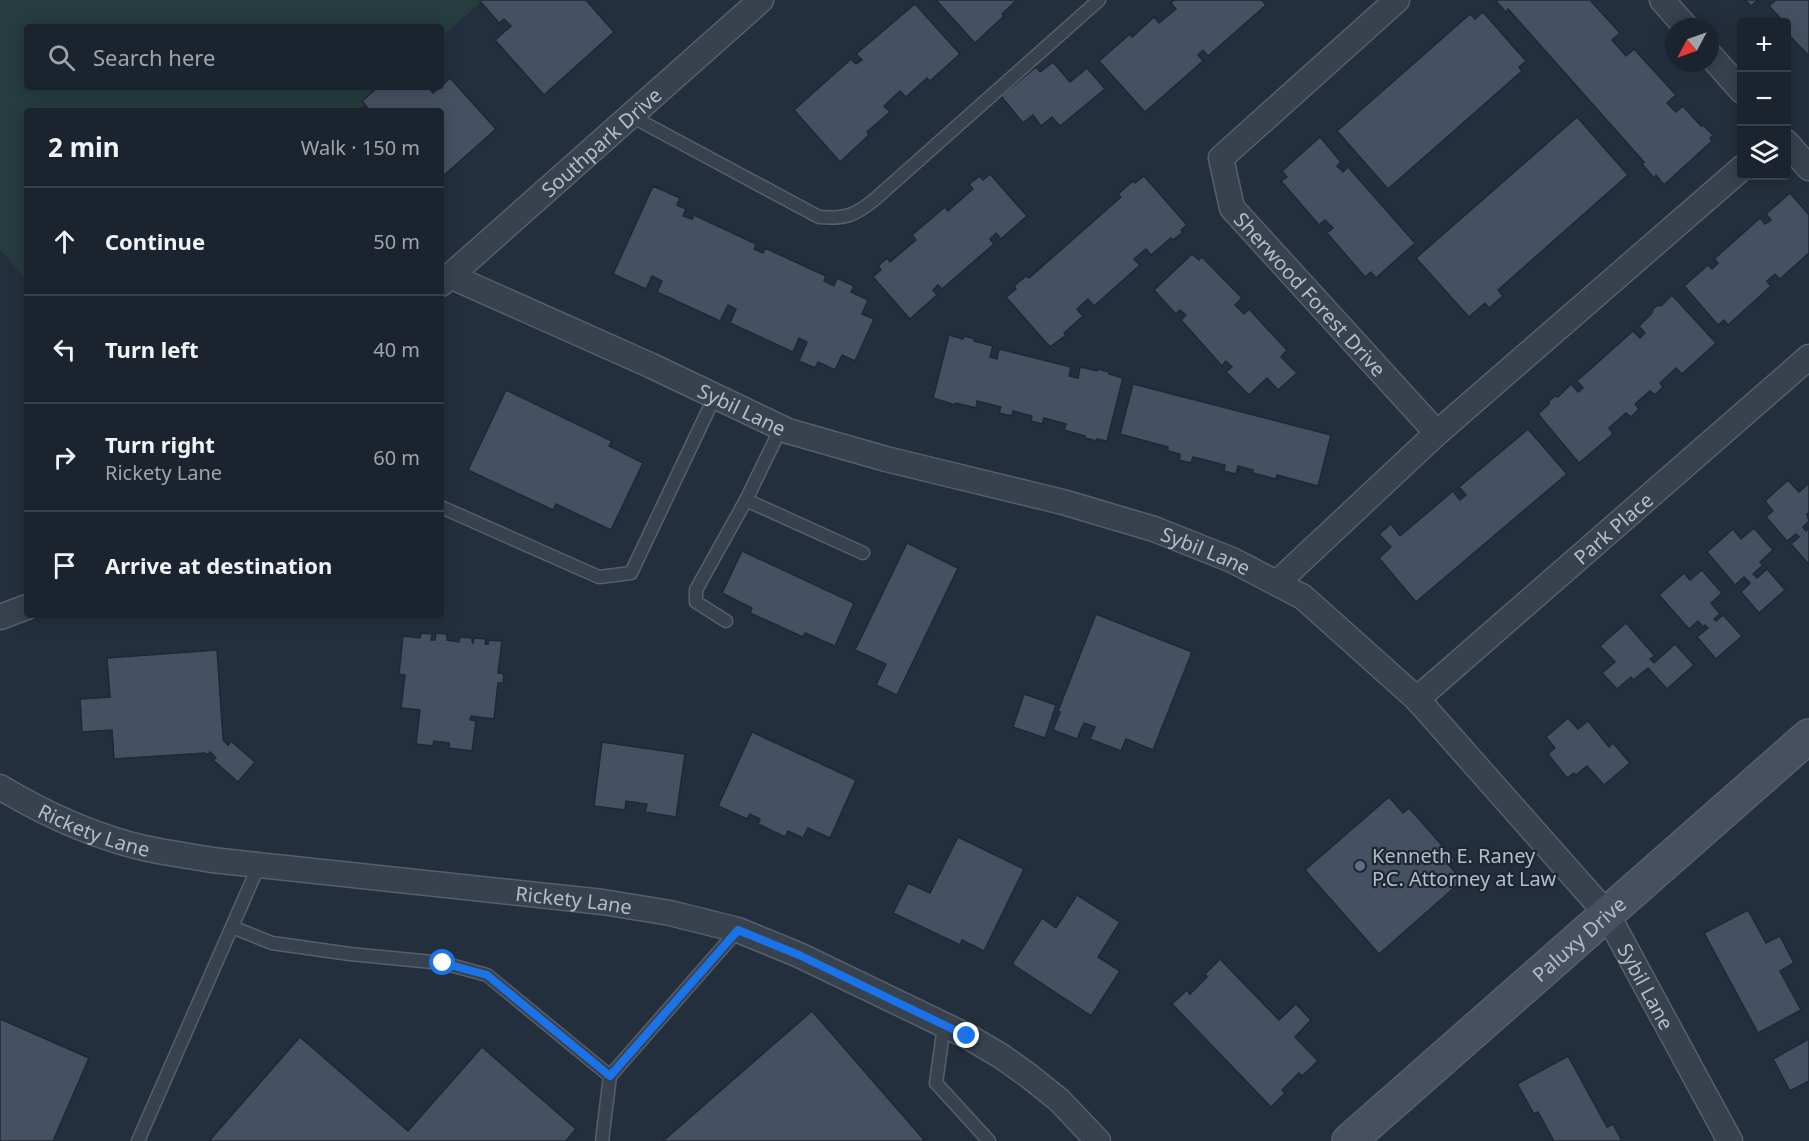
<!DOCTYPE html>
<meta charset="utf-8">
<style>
:root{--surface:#1b232e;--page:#242b36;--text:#f1f3f6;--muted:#a0a4aa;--line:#39404a}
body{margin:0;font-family:"Noto Sans",sans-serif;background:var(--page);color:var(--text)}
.controls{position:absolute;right:18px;top:18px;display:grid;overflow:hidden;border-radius:6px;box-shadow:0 3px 15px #0003}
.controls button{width:54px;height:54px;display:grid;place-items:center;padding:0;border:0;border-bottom:2px solid var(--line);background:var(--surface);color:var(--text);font:30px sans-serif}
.compass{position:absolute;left:1665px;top:18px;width:54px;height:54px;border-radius:50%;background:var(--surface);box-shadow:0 3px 15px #0003;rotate:229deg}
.stop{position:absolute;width:18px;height:18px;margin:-14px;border:4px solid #1a73e8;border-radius:50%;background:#fff}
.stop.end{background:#1a73e8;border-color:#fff;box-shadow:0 2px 6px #0008}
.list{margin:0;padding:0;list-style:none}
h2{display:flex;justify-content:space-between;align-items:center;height:78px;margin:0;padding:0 24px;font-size:26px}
h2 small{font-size:20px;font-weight:400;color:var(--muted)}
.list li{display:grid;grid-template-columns:39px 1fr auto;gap:18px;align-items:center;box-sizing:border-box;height:108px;padding:0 24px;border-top:2px solid var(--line)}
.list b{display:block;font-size:22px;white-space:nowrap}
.list p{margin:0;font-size:20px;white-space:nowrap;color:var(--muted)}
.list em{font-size:20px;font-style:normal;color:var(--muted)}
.icon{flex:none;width:33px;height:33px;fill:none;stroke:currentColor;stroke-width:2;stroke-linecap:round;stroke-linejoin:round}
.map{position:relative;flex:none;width:1809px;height:1141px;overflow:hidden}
.search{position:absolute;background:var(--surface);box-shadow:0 3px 15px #0003;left:24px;top:24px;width:420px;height:66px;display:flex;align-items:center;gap:15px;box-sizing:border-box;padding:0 21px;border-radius:6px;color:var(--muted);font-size:22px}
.panel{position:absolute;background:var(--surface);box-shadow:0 3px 15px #0003;left:24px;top:108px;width:420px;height:510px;border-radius:6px}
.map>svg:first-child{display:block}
.green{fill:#263c3f}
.building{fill:#455162;stroke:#1f2835;stroke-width:1.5}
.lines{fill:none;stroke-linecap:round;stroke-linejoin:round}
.service-casing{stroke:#565f6c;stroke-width:15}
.minor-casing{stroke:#565f6c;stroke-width:27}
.secondary-casing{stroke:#565f6c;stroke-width:36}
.service{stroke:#38414e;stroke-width:12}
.minor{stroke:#38414e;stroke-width:24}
.secondary{stroke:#465061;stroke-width:33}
.route{stroke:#1a73e8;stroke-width:8}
.service-dot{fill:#5c6f8a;stroke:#1d2633;stroke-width:2}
.labels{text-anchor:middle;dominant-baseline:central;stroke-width:4.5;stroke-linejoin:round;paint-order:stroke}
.street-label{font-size:20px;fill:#b4bcc9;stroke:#1d2633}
.poi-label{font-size:20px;fill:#b4bcc9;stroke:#1d2633;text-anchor:start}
</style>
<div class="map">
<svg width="1809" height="1141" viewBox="0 0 1809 1141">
<rect width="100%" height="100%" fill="#242f3e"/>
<polygon class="green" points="0,0 484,0 441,37 441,27 27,27 27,87 384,87 356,111 27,111 27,281 0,249"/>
<g class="building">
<polygon points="481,0 586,0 614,32 544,95 495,40 511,26 504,19 499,23 480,1"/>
<polygon points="936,0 1017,0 1002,14 1004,16 975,43"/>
<polygon points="1174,0 1262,0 1266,5 1208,56 1203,50 1198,55 1203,61 1145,112 1099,61 1130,34 1132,37 1154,17 1159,23 1176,9 1171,3"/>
<polygon points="1495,0 1590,0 1620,33 1612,40 1626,56 1634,49 1676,95 1667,103 1676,112 1683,106 1701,126 1703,125 1713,135 1710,138 1712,141 1664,185 1656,175 1654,178 1642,164 1644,162 1508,9 1506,12"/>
<polygon points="1745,0 1758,0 1751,6"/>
<polygon points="1776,0 1809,0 1809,56 1786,32 1786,22 1778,22 1781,19 1769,6"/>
<polygon points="915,4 960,54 930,81 927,78 906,97 900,91 884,106 890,112 867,132 869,135 840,162 794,110 851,59 856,64 862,60 856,54"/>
<polygon points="1483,12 1526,61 1519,67 1522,71 1388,189 1337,131 1470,14 1475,19"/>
<polygon points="1053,62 1070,82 1087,68 1105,89 1060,126 1052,117 1041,126 1033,115 1023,123 1001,96 1036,67 1040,72"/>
<polygon points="450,78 496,129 441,178 441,111 370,111 362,101 378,87 428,87 433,93"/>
<polygon points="1577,117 1628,175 1498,290 1503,296 1489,308 1485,303 1469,317 1416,258"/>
<polygon points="1320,137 1341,162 1337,166 1343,172 1348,167 1415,243 1376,278 1371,272 1365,277 1327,233 1333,228 1325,220 1319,225 1281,181 1287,177 1282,171"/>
<polygon points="990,174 1027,216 1001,239 996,233 990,239 994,244 942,289 938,285 933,290 937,295 910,319 873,277 881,270 878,266 887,258 890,262 916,240 912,235 945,207 948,211 973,189 969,184 980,176 983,180"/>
<polygon points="1144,176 1187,225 1181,230 1183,232 1173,240 1171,238 1151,255 1146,249 1134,259 1140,265 1094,306 1088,299 1077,309 1083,316 1064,333 1066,335 1050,347 1006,297 1016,289 1014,286 1026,276 1029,278 1121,197 1118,194 1133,181 1135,183"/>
<polygon points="653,186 680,198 677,205 686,209 683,216 692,219 694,215 756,244 754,249 763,253 765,248 826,276 824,281 834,286 837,278 854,286 851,292 868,300 862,314 874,319 855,361 842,355 835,370 818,362 815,368 799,361 807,342 799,338 793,352 730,323 736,309 728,305 720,321 657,292 662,281 652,276 646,289 613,274"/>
<polygon points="1790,193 1809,215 1809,253 1780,279 1775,274 1767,281 1771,286 1728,325 1724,320 1718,325 1684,286 1708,265 1712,269 1718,263 1714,259 1760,218 1765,224 1771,220 1766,214"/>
<polygon points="1192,254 1199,260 1202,257 1242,298 1235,305 1244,314 1249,309 1287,350 1281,357 1297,373 1278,390 1267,378 1249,395 1226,372 1232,367 1226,361 1222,366 1181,320 1186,315 1180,310 1176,314 1154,290"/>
<polygon points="1672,295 1716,343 1682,374 1676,368 1660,383 1663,387 1655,395 1650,391 1635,404 1639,409 1631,417 1626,413 1609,428 1613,434 1579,463 1538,414 1549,404 1549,401 1555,396 1558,397 1571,384 1578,392 1583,388 1577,381 1633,331 1640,338 1645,333 1639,326 1652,313 1653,309 1658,305 1661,306"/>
<polygon points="949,335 963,339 964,336 975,339 974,341 993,346 990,357 997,359 999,349 1071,367 1069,376 1078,378 1080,367 1097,371 1098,369 1109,372 1109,374 1123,378 1107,441 1097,439 1097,441 1085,438 1085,436 1064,430 1066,424 1044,418 1042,424 1031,421 1032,416 1013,411 1012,416 999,413 1001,407 977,401 976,408 956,403 955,405 933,398"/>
<polygon points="1133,384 1331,435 1318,486 1277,475 1276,479 1253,473 1253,470 1238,466 1236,474 1224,471 1225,465 1193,457 1191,463 1179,460 1180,454 1168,451 1168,447 1120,434"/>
<polygon points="506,390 612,441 609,446 643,463 611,530 556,504 553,510 468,470"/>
<polygon points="1528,429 1567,474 1416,602 1379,558 1391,547 1379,534 1391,524 1400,536 1453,491 1460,500 1466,495 1459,487"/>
<polygon points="1788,480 1799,492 1808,484 1809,485 1809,513 1807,514 1809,521 1803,527 1806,531 1809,528 1809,565 1791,544 1799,537 1796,534 1787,541 1766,517 1773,511 1765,501"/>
<polygon points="1754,528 1773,550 1760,562 1763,565 1753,574 1757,578 1767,569 1785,590 1759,613 1741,592 1750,583 1744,577 1735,585 1707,552 1733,529 1741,539"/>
<polygon points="907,543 958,568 897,695 876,685 886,664 855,650"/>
<polygon points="742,551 854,603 835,646 805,633 803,637 750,613 752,608 722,593"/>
<polygon points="1702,570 1722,593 1711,603 1720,614 1714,619 1716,621 1723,615 1742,636 1716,659 1697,637 1708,628 1705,625 1703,627 1698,621 1689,629 1659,595 1684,573 1690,580"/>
<polygon points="1096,614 1192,652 1153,750 1126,739 1121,751 1090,739 1095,727 1084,723 1077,739 1053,730 1060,712 1058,711"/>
<polygon points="1626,623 1655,656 1650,659 1654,663 1675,644 1694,665 1667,689 1648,668 1633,680 1631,677 1617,689 1602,673 1615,662 1600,646"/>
<polygon points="421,633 432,634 431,640 435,640 436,633 447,634 447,640 459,642 460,637 472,638 472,642 473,643 474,638 486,639 485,644 488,644 489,640 502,641 498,673 504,674 503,683 498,683 494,719 471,716 470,720 476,721 472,751 449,748 449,743 434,741 433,746 416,744 420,710 401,708 405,675 399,674 403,636 420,638"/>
<polygon points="217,650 223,738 224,738 223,740 228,745 231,741 255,762 238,782 213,760 216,758 210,752 208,755 205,753 114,759 112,730 82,732 80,699 110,697 107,658"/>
<polygon points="1024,694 1056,705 1045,738 1013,727"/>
<polygon points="1568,718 1578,729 1588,721 1609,747 1613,743 1630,763 1604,785 1587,766 1576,775 1574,773 1567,778 1548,754 1555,748 1546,737"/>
<polygon points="752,732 856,780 830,838 808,828 803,838 788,831 785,837 758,824 760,819 750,814 747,819 718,806"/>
<polygon points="602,742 685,754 676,817 645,812 647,804 626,801 625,810 594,806"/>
<polygon points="1389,797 1403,813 1409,808 1455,860 1449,865 1462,881 1379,954 1305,870"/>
<polygon points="958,837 1024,869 984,951 962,940 960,945 893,913 908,883 930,893"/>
<polygon points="1077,895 1120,922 1098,957 1120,971 1091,1016 1012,964 1042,918 1056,928"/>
<polygon points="1748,910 1766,943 1780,936 1794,963 1780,971 1801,1010 1758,1033 1704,933"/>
<polygon points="1220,959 1279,1020 1296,1004 1311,1020 1295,1037 1318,1061 1302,1076 1299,1073 1282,1090 1285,1093 1271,1107 1172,1004 1187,990 1190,994 1207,977 1205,974"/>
<polygon points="812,1011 925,1141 663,1141"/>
<polygon points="0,1019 89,1058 53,1141 0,1141"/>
<polygon points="300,1037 408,1131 482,1047 576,1129 566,1141 209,1141"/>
<polygon points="1809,1039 1809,1081 1790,1091 1773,1059"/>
<polygon points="1568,1056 1607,1127 1613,1124 1622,1141 1554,1141 1538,1112 1534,1114 1517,1084"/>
</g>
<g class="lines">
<g class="service-casing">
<g id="service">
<path d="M631,116L819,217C845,219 854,216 874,200L1099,0"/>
<polyline points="781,428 746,500 863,553"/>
<polyline points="441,507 599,577 631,573 715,396"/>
<polyline points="726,621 696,602 696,590 746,500"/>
<polyline points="232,927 272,943 350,954 443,963 487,975 610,1076 602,1141"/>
<polyline points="944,1026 936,1083 989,1141"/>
<polyline points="610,1076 738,930"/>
<polyline points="138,1141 259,865"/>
</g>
</g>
<g class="minor-casing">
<g id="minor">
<path id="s1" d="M1397,0L1221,158L1232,208L1437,433"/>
<polyline points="1662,0 1686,27"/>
<polyline points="1710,55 1742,91"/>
<polyline points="1786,142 1809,168"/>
<path id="s2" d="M450,276L652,366L788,431L886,459L1063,502L1154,529L1232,560L1303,597L1417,699L1607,914L1730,1141"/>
<path id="s3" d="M441,284L761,0"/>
<polyline points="1277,583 1437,433 1742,168"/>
<polyline points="0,617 27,607"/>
<path id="s4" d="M1417,699L1809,357"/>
<path id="s5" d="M0,787C45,814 93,836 144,848C167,853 190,856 212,860L603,902L670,913L738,930L799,955L967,1036L1001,1056L1029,1076L1059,1100L1098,1141"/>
</g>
</g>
<g class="secondary-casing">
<g id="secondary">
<path id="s6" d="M1349,1141L1809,736"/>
</g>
</g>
<use href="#service" class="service"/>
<use href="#minor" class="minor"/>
<use href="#secondary" class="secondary"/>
</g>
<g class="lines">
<polyline class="route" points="443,963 487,975 610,1076 738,930 799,955 967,1036"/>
</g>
<circle class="service-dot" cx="1360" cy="866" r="6"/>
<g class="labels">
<g class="street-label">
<text stroke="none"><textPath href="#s3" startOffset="214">Southpark Drive</textPath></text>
<text stroke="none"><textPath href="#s1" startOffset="404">Sherwood Forest Drive</textPath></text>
<text stroke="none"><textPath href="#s2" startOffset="321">Sybil Lane</textPath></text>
<text stroke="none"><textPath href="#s4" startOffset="260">Park Place</textPath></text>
<text stroke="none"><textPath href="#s2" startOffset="807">Sybil Lane</textPath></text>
<text stroke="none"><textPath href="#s5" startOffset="104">Rickety Lane</textPath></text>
<text stroke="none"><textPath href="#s5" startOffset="590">Rickety Lane</textPath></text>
<text stroke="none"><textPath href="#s6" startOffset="306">Paluxy Drive</textPath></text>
<text stroke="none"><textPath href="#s2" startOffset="1437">Sybil Lane</textPath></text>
</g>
<g class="poi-label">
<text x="1372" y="855">Kenneth E. Raney<tspan x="1372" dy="23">P.C. Attorney at Law</tspan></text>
</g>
</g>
</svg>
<div class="controls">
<button>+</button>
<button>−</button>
<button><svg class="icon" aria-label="layers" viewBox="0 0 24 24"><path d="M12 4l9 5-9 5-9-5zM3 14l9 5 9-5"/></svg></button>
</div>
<svg class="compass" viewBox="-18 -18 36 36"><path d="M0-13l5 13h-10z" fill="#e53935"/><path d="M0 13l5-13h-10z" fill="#a0a4aa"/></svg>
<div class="stop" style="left:443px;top:963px"></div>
<div class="stop end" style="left:967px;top:1036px"></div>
<div class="search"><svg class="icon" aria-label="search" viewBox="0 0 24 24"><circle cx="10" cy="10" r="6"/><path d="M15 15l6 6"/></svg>Search here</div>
<section class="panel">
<h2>2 min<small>Walk · 150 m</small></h2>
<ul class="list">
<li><svg class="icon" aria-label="ahead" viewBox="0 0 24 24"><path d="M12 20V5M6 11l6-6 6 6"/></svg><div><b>Continue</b></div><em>50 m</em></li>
<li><svg class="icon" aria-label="left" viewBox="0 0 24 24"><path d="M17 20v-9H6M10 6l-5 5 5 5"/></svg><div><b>Turn left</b></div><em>40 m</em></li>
<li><svg class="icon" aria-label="right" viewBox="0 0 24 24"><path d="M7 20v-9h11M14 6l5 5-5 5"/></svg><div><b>Turn right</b><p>Rickety Lane</p></div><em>60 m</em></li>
<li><svg class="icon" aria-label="arrive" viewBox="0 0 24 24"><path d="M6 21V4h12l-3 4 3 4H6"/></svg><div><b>Arrive at destination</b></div></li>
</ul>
</section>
</div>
